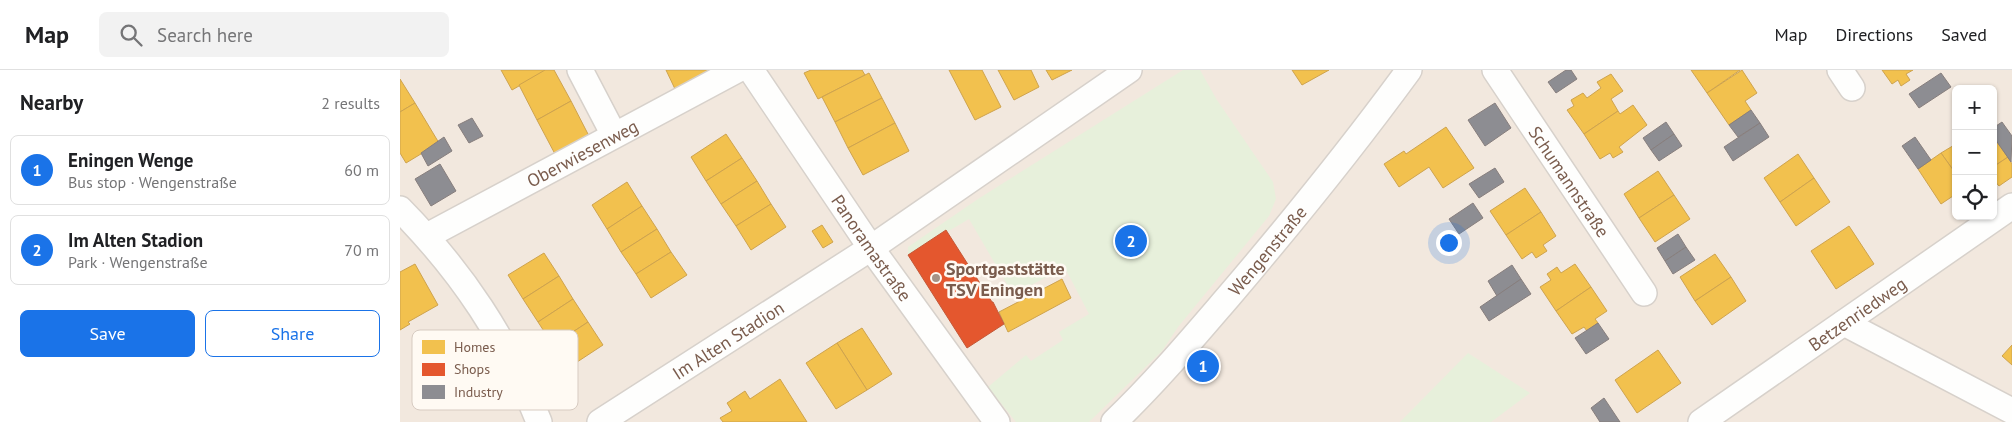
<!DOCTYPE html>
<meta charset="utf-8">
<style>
:root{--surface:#fff;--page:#f2f2f2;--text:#202124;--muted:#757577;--line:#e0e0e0;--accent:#1a73e8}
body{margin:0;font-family:"PT Sans",sans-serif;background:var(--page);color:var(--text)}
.controls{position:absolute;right:15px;top:15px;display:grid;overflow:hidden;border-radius:8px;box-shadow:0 1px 4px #0004}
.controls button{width:45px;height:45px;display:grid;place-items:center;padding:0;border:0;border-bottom:1px solid var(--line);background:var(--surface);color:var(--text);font:25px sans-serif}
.you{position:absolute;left:1048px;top:172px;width:18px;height:18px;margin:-12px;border:4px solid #fff;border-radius:50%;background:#1a73e8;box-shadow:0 0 0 8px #1a73e833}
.badge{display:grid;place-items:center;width:32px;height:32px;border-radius:50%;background:var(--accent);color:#fff;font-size:16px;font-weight:700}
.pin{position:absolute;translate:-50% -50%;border:2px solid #fff;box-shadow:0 1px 5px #0006}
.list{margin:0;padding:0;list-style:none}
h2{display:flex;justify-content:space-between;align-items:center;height:65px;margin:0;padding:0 20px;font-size:21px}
h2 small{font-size:16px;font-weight:400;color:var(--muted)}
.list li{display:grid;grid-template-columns:32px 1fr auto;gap:15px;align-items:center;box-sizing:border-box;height:70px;margin:0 10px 10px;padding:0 10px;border:1px solid var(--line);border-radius:8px}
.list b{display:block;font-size:19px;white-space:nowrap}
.list p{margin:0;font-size:16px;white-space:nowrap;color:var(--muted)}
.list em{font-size:16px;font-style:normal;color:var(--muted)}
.actions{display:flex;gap:10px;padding:15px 20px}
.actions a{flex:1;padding:11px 0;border:1px solid var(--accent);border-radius:8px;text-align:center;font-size:18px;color:var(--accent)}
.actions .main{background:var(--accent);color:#fff}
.icon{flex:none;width:28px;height:28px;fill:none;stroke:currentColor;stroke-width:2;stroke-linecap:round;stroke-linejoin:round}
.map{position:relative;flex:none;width:1612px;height:352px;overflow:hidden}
header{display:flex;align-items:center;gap:30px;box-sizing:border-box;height:70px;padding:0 25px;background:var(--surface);border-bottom:1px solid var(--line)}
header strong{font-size:24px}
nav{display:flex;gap:28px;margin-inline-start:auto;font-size:18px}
.search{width:350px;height:45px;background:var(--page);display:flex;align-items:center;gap:12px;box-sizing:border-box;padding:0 18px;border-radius:8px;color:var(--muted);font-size:19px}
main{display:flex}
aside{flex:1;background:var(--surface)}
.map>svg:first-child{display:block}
.residential{fill:#f2e8de;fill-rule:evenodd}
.green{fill:#e7f0db}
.homes{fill:#f2c14e;stroke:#cea34e}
.shops{fill:#e4572e;stroke:#c45837}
.industry{fill:#8d8d92;stroke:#877e7d}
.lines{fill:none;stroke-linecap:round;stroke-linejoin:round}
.street-casing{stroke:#d7d1cb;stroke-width:28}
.street{stroke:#fefefd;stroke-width:25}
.poi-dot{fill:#a69286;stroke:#fffaf3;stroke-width:2}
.labels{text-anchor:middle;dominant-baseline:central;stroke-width:5;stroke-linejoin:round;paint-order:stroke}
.street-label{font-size:18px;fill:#7a5c4d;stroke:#fffaf3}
.poi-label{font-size:18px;font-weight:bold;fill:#7a5c4d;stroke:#fffaf3;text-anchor:start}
.key{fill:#fffaf3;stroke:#d7cbc1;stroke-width:1}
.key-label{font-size:14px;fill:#7a5c4d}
</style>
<header>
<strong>Map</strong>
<div class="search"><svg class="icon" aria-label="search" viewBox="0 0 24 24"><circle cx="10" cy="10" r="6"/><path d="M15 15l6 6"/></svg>Search here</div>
<nav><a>Map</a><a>Directions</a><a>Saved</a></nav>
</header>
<main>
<aside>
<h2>Nearby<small>2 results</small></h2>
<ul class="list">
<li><span class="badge">1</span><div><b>Eningen Wenge</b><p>Bus stop · Wengenstraße</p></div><em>60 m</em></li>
<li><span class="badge">2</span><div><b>Im Alten Stadion</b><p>Park · Wengenstraße</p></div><em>70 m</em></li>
</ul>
<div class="actions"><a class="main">Save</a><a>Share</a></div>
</aside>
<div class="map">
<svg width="1612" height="352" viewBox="0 0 1612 352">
<rect width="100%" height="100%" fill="#f9f5f0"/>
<path class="residential" d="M0,0H1612V352H0ZM1556,19H1593V146H1556Z"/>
<g class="green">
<polygon points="783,0 800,0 817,30 873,112 876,129 869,146 778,257 762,281 689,352 616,352 588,317 626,285 631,291 663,270 659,262 689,244 665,198 615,223 611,221 569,149 508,185 508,177 578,129"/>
<polygon points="1068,283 1130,323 1091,352 1000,352"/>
</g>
<g class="homes">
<polygon points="101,0 144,0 145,1 112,20"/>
<polygon points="145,0 154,0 171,31 137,50 119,15"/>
<polygon points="266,0 308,0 309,2 275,19"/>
<polygon points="411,0 462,0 465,5 418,29 404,3"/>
<polygon points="549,0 582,0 601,37 575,50"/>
<polygon points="598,0 631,0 639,17 614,30"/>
<polygon points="646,0 672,0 652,10"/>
<polygon points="892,0 929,0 902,15"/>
<polygon points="1291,0 1340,0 1307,23"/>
<polygon points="1342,0 1357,23 1345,31 1351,40 1329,55 1307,23"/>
<polygon points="1482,0 1513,0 1506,4 1510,10 1501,16 1498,10 1492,14"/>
<polygon points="469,3 482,28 435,52 422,27"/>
<polygon points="1211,4 1223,21 1211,29 1218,41 1184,64 1167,40 1174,36 1171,30 1183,23 1187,28 1201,18 1197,12"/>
<polygon points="0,9 15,33 0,42"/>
<polygon points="482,28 495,53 448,78 435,52"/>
<polygon points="171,31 189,66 155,84 137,50"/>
<polygon points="15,33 39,73 6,93 0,83 0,42"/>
<polygon points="1233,35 1247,55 1219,77 1223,82 1213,88 1210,83 1200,89 1184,64 1218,41 1220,44"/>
<polygon points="495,53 509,81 463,105 448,78"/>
<polygon points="1046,57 1074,98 1043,118 1029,97 999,117 984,94 1004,81 1006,84"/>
<polygon points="326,64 342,88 306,111 291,87"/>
<polygon points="1596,71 1608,87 1593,97 1593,73"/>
<polygon points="1556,74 1556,104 1541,83"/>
<polygon points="1541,83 1556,104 1556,124 1541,134 1518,99"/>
<polygon points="1398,84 1414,108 1380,132 1364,108"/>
<polygon points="1608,87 1612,94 1612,107 1599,116 1593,109 1593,97"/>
<polygon points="342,88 357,111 321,134 306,111"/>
<polygon points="1258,101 1274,125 1239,148 1224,124"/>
<polygon points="1414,108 1430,132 1396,156 1380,132"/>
<polygon points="357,111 371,134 336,156 321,134"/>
<polygon points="227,112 242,136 207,159 192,135"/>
<polygon points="1125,118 1141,142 1106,165 1090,141"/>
<polygon points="1274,125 1290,149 1255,172 1239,148"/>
<polygon points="371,134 386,157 351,180 336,156"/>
<polygon points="242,136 257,159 221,182 207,159"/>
<polygon points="1141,142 1156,166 1143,175 1147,181 1136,188 1132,182 1122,189 1106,165"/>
<polygon points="422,155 433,172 423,178 412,161"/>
<polygon points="1449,156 1474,194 1436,219 1411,181"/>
<polygon points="257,159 271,182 236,204 221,182"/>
<polygon points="271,182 287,205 251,228 236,204"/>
<polygon points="144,183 159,206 123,229 108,205"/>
<polygon points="1315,184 1331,207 1295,231 1280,207"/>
<polygon points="15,194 38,235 8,252 10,254 0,260 0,202"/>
<polygon points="1175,194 1191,217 1156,241 1140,217 1151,210 1147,204 1157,197 1161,203"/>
<polygon points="159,206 173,229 138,252 123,229"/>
<polygon points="1331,207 1346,231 1312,255 1295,231"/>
<polygon points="662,209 671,228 608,262 599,242"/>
<polygon points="1191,217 1207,241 1195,249 1198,253 1187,261 1184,257 1172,264 1156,241"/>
<polygon points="173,229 188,252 153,275 138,252"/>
<polygon points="188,252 203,275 168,298 153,275"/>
<polygon points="462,258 492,304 467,320 437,273"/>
<polygon points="437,273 467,320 436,339 406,293"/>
<polygon points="1612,275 1612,295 1602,286"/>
<polygon points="1258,280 1281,313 1237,343 1215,310"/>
<polygon points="380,309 407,352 323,352 320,348 332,341 327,333 345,321 350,329"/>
</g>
<polygon class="shops" points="546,160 592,232 593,232 604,254 567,278 508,185"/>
<g class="industry">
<polygon points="1166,0 1171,0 1177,9 1156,23 1148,12"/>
<polygon points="1541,3 1551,17 1519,38 1509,24"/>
<polygon points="1095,33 1111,58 1085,76 1068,50"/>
<polygon points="1351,40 1360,53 1338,67 1329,55"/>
<polygon points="72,48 83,66 69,73 58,55"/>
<polygon points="1266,52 1274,64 1251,80 1243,68"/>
<polygon points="1602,52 1612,66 1611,92 1593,66 1593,58"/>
<polygon points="1360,53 1369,67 1333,91 1324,77"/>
<polygon points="1274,64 1282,76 1259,91 1251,80"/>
<polygon points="44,67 52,81 28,96 21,83"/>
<polygon points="1515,67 1531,90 1518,99 1502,76"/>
<polygon points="40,94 56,121 31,136 15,109"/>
<polygon points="1095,98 1104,112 1079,128 1069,114"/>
<polygon points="1073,133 1083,148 1059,164 1049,149"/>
<polygon points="1278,164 1286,177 1265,191 1257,178"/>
<polygon points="1286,177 1295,190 1273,204 1265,191"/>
<polygon points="1112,195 1121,209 1097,226 1088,211"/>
<polygon points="1121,209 1131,224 1089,251 1080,237"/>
<polygon points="1198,253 1209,269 1186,284 1175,268"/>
<polygon points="1204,328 1220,352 1200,352 1191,338"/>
</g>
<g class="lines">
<g class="street-casing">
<g id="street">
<polyline points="180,0 214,65"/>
<path id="s1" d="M351,0L471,178L597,352"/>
<path id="s2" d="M1095,0L1244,223"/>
<polyline points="1440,0 1452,18"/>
<path d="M0,139C62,202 107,269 139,352"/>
<path id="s3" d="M27,166L337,0"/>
<polyline points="1444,253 1612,341"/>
<path id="s4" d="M200,352L471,178L729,0"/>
<path id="s5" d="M714,352C755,313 792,269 829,226C892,152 952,78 1009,0"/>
<path id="s6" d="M1301,352L1612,136"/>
</g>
</g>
<use href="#street" class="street"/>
</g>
<circle class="poi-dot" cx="536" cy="208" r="5"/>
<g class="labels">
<g class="street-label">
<text stroke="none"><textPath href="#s3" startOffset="176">Oberwiesenweg</textPath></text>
<text stroke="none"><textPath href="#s2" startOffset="134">Schumannstraße</textPath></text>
<text stroke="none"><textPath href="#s1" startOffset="215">Panoramastraße</textPath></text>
<text stroke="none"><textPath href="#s5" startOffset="230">Wengenstraße</textPath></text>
<text stroke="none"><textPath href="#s6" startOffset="190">Betzenriedweg</textPath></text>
<text stroke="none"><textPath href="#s4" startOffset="152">Im Alten Stadion</textPath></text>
</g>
<g class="poi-label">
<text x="546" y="198">Sportgaststätte<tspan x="546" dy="21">TSV Eningen</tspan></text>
</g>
</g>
<rect x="12" y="260" width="166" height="80" rx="8" class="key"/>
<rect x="22" y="270" width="23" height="14" fill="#f2c14e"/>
<rect x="22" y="293" width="23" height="13" fill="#e4572e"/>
<rect x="22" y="315" width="23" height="14" fill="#8d8d92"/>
<g class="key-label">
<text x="54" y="282">Homes</text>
<text x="54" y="304">Shops</text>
<text x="54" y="327">Industry</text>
</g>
</svg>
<div class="controls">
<button>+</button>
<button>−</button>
<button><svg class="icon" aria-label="locate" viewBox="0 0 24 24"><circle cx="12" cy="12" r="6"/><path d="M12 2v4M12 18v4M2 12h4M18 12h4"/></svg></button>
</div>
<div class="you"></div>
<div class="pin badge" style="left:803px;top:296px">1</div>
<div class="pin badge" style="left:731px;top:171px">2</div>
</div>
</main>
